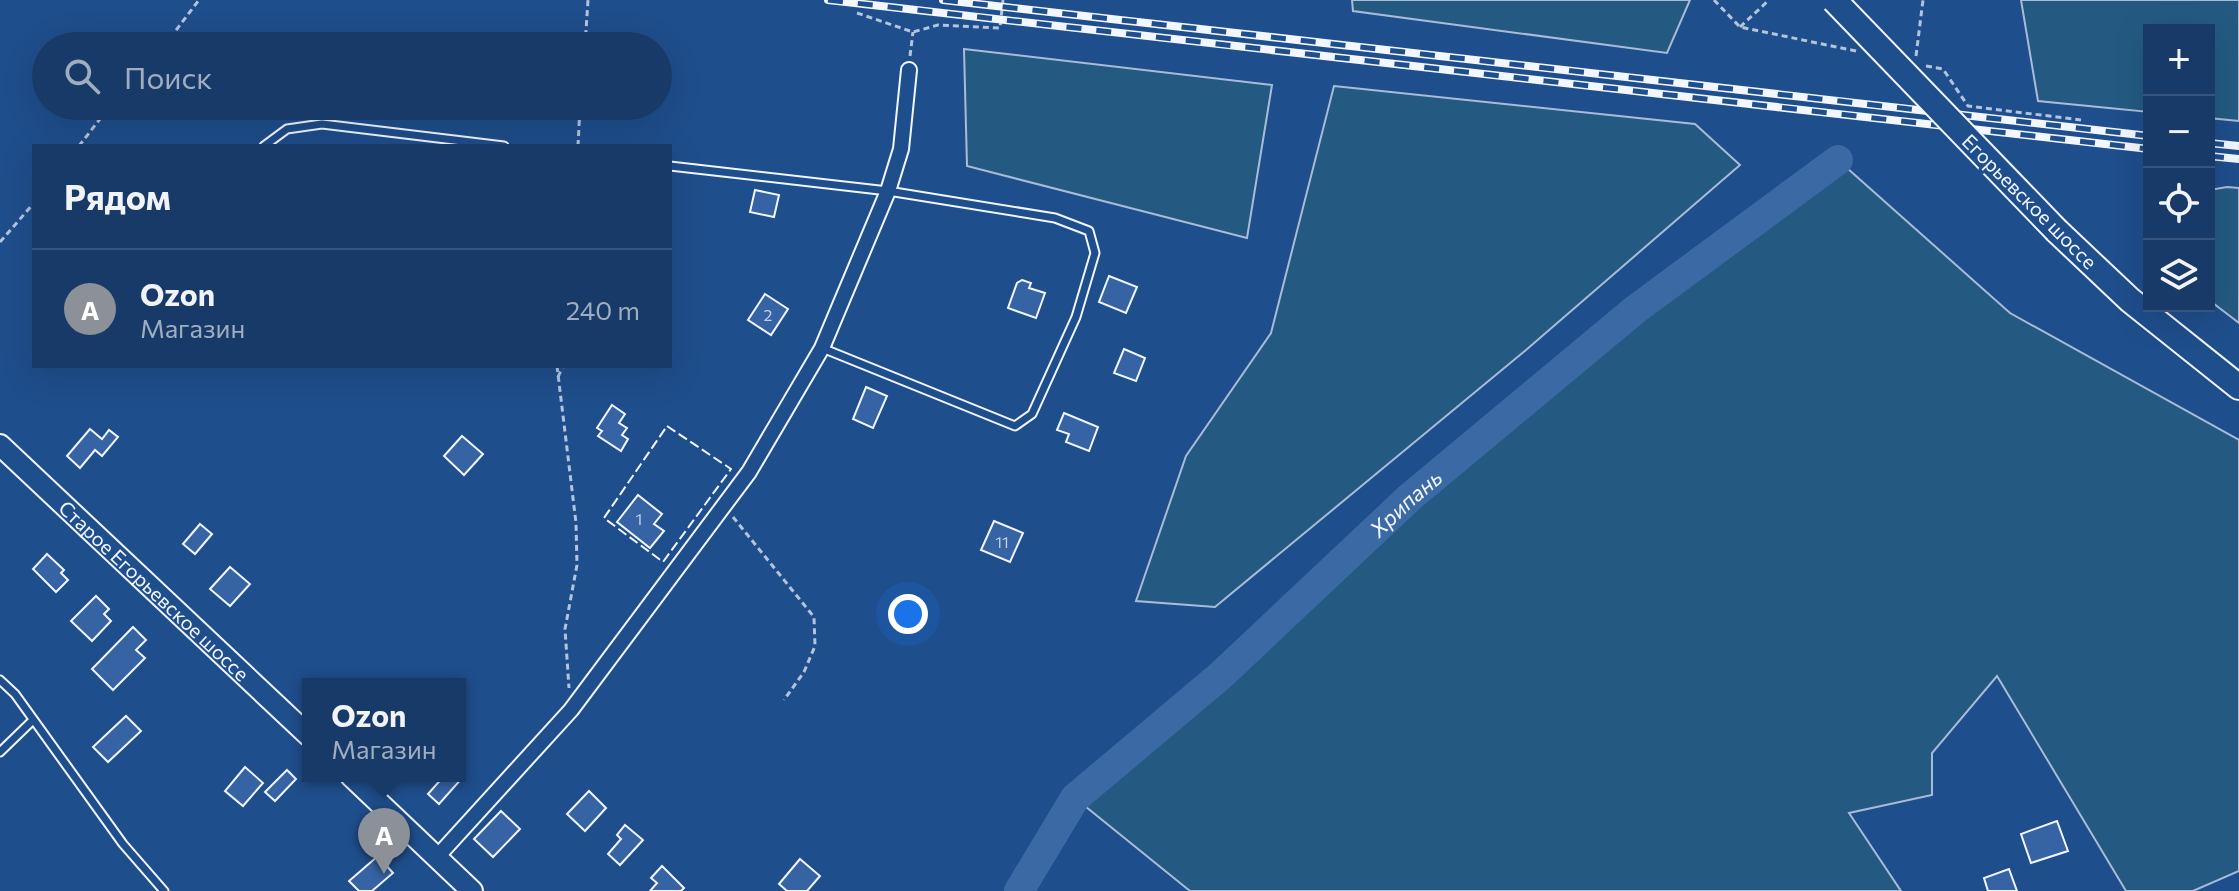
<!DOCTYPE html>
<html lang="ru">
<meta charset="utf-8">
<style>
:root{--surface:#173a69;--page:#244571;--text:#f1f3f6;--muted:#9eadc0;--line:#36547d;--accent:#8c9099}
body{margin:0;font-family:Commissioner,sans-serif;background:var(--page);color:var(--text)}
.controls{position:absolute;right:24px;top:24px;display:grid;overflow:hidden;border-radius:0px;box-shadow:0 8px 32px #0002}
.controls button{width:72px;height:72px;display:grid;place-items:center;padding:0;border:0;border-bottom:2px solid var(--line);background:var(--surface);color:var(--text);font:40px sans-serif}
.you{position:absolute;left:908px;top:614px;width:28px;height:28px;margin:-20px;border:6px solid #fff;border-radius:50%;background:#1a73e8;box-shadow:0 0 0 12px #1a73e833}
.badge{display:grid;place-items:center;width:52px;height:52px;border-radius:50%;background:var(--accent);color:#fff;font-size:26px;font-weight:700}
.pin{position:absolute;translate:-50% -66px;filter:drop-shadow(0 2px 4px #0008)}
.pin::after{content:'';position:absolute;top:42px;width:28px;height:24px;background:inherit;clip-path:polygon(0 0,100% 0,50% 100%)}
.popup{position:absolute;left:302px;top:678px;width:164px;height:104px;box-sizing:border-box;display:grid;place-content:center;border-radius:0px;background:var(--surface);filter:drop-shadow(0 2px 6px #0005);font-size:26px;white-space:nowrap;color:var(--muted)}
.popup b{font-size:30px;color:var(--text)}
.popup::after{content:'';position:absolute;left:50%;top:100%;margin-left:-16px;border:16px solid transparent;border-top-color:var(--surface)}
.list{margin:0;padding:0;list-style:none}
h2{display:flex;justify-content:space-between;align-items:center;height:104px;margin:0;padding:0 32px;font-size:34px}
h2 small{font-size:26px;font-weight:400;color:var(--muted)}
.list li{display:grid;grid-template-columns:52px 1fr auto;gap:24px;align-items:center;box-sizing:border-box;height:120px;padding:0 32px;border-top:2px solid var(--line)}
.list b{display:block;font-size:30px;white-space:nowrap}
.list p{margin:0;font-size:26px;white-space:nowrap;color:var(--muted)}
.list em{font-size:26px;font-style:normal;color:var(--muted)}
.icon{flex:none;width:44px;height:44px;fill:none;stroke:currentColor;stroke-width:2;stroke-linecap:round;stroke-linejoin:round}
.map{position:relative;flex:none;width:2239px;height:891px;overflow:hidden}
.search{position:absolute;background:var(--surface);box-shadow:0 8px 32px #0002;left:32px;top:32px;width:640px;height:88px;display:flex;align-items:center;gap:20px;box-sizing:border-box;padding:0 28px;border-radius:44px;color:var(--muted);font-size:30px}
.panel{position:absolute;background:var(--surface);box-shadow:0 8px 32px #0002;left:32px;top:144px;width:640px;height:224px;border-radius:0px}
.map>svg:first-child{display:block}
.green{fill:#245a82;stroke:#a8bbd7;stroke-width:2}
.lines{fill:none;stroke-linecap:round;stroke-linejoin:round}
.river{stroke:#3b69a3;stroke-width:30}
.building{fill:#3563a3;stroke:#f2f6ff;stroke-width:2}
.lane-casing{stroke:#f2f6ff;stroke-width:11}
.street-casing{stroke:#f2f6ff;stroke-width:18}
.secondary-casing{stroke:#f2f6ff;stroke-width:24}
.primary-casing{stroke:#f2f6ff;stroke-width:28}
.path{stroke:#b3c4dc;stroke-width:3;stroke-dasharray:6 4;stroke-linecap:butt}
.lane{stroke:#1f4e8c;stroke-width:7}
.street{stroke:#1f4e8c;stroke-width:14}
.secondary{stroke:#1f4e8c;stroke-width:20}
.primary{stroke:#1f4e8c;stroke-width:24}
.rail-casing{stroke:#f2f6ff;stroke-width:8}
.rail{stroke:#1f4e8c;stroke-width:5;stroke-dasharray:15;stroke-linecap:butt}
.primary-bridge-casing{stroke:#f2f6ff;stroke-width:28;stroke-linecap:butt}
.primary-bridge{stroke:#1f4e8c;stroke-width:24}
.fence{stroke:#f2f6ff;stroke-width:2;stroke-dasharray:10 4;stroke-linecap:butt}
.labels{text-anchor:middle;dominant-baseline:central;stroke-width:6;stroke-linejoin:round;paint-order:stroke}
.number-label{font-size:16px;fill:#c3d1e8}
.street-label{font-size:20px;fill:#f2f6ff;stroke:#1f4e8c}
.water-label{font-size:22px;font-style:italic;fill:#f2f6ff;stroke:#1f4e8c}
</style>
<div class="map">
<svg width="2239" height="891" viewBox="0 0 2239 891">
<rect width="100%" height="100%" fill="#1f4e8c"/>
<g class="green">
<polygon points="1352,0 1690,0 1667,53 1353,11"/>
<polygon points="2021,0 2239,0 2239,121 2209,118 2209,30 2149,30 2149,112 2038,101"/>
<polygon points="964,49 1272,85 1247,238 967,166"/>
<polygon points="1334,86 1695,124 1740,165 1526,350 1215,607 1136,601 1186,456 1271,333"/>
<polygon points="1838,160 2010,313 2239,440 2239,871 2193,891 2126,891 1997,676 1932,753 1932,795 1849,813 1901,891 1190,891 1075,798 1220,676 1409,498 1557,373 1636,309"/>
<polygon points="2227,187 2239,188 2239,323 2209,300 2209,190"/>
</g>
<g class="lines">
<path class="river" id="s1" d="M1019,891L1075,798L1220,676L1409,498L1636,309L1838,160"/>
</g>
<g class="building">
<polygon points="451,106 478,106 477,116 450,114"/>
<polygon points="755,190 779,195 774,217 750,212"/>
<polygon points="1109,276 1137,287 1126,313 1099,302"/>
<polygon points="1022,280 1031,283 1029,288 1045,293 1036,318 1008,308 1017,283"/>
<polygon points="765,294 788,309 771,335 748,320"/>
<polygon points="1124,349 1145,358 1136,381 1114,373"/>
<polygon points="866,387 887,396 873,428 853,419"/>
<polygon points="612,405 625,414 619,423 627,428 622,435 628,439 621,451 598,436 602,431 597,428"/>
<polygon points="1064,413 1098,427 1089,451 1066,442 1069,434 1057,430"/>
<polygon points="90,429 102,439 109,430 118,437 102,456 95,450 80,468 67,456"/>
<polygon points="462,436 483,454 464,475 444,456"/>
<polygon points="638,495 662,514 654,524 664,531 650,548 617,522"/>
<polygon points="994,521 1023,533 1010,562 981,550"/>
<polygon points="200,524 212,534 195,554 183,544"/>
<polygon points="47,554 64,570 61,573 68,580 56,592 33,569"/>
<polygon points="230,567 250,584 230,606 210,589"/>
<polygon points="96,596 109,609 104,614 111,621 92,641 71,621"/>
<polygon points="133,627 146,640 136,650 145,658 113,690 92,669"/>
<polygon points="126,716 141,731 108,762 93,747"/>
<polygon points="245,767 263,783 243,806 225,791"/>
<polygon points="287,770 296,779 275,801 265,792"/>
<polygon points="460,773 464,776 439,804 428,794 444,776 460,776"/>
<polygon points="589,791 606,808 585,831 567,814"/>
<polygon points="501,811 520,829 493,857 474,839"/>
<polygon points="2057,821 2068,851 2031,863 2021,834"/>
<polygon points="625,825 643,840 620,865 608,854 621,839 617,835"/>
<polygon points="378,856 393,873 372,891 359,891 349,881"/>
<polygon points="800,859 820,876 807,891 787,891 779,884"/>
<polygon points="662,866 684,888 681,891 650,891 657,883 651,878"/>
<polygon points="2009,869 2017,891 1988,891 1984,878"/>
</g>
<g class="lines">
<g class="lane-casing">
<g id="lane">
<polyline points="264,146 287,129 322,124 504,146"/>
<polyline points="670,166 888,191 1055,218 1089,231 1095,253 1076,317 1032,414 1015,426 822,348"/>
<polyline points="0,680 15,694 123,844 164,891"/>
<polyline points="0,752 32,721"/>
</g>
</g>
<g class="street-casing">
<polyline id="street" points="437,857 571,710 749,472 822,348 888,191 901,149 909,70"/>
</g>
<g class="secondary-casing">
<g id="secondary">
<path id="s2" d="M0,445L308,735"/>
<polyline points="351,776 472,891"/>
</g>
</g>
<g class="primary-casing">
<polyline id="primary" points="2057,231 2130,300 2239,387"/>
</g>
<g class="path">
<polyline points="1714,0 1740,27 1856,51"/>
<polyline points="857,13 913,32 938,25 1000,28 1003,0"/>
<polyline points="1740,27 1769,0"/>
<polyline points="164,46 199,0"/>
<polyline points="585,46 588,0"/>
<polyline points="910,56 913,32"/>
<polyline points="1916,56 1923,0"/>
<polyline points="1926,66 1943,69 1968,106 2081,120"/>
<polyline points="79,146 110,106"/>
<polyline points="578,146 580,106"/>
<polyline points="0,242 34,203"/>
<polyline points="557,366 576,523 577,565 565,629 569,688"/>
<polyline points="558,377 563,366"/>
<polyline points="733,517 814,617 815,646 804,672 784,700"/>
</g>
<use href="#lane" class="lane"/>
<use href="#street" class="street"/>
<use href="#secondary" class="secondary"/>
<use href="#primary" class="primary"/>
<g class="rail-casing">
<g id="rail">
<polyline points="828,0 2149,149"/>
<polyline points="943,0 2149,136"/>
<polyline points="2209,143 2239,146"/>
<polyline points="2209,156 2239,159"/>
</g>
</g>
<use href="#rail" class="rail"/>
<g class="primary-bridge-casing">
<polyline id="primary-bridge" points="1834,0 2057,231"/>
</g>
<use href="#primary-bridge" class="primary-bridge"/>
<polygon class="fence" points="667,426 731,469 663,562 604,518"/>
</g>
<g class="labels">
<g class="number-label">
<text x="768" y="314">2</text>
<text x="639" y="518">1</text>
<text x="1002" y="541">11</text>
</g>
<g class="street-label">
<text transform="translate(2030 201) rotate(45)">Егорьевское шоссе</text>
<text stroke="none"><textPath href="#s2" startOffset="212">Старое Егорьевское шоссе</textPath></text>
</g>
<g class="water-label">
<text stroke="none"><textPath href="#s1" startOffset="552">Хрипань</textPath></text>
</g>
</g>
</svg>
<div class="controls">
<button>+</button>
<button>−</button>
<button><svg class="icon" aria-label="locate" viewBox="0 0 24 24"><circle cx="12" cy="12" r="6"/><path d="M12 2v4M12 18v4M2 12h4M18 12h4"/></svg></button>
<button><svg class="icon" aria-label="layers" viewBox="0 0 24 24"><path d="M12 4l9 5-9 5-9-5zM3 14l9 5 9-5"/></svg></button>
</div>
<div class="you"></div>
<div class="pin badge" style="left:384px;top:874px">A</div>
<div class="popup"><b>Ozon</b>Магазин</div>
<div class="search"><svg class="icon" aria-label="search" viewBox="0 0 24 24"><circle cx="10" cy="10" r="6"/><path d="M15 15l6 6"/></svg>Поиск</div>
<section class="panel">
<h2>Рядом<small></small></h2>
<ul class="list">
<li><span class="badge">A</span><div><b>Ozon</b><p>Магазин</p></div><em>240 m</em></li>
</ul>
</section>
</div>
